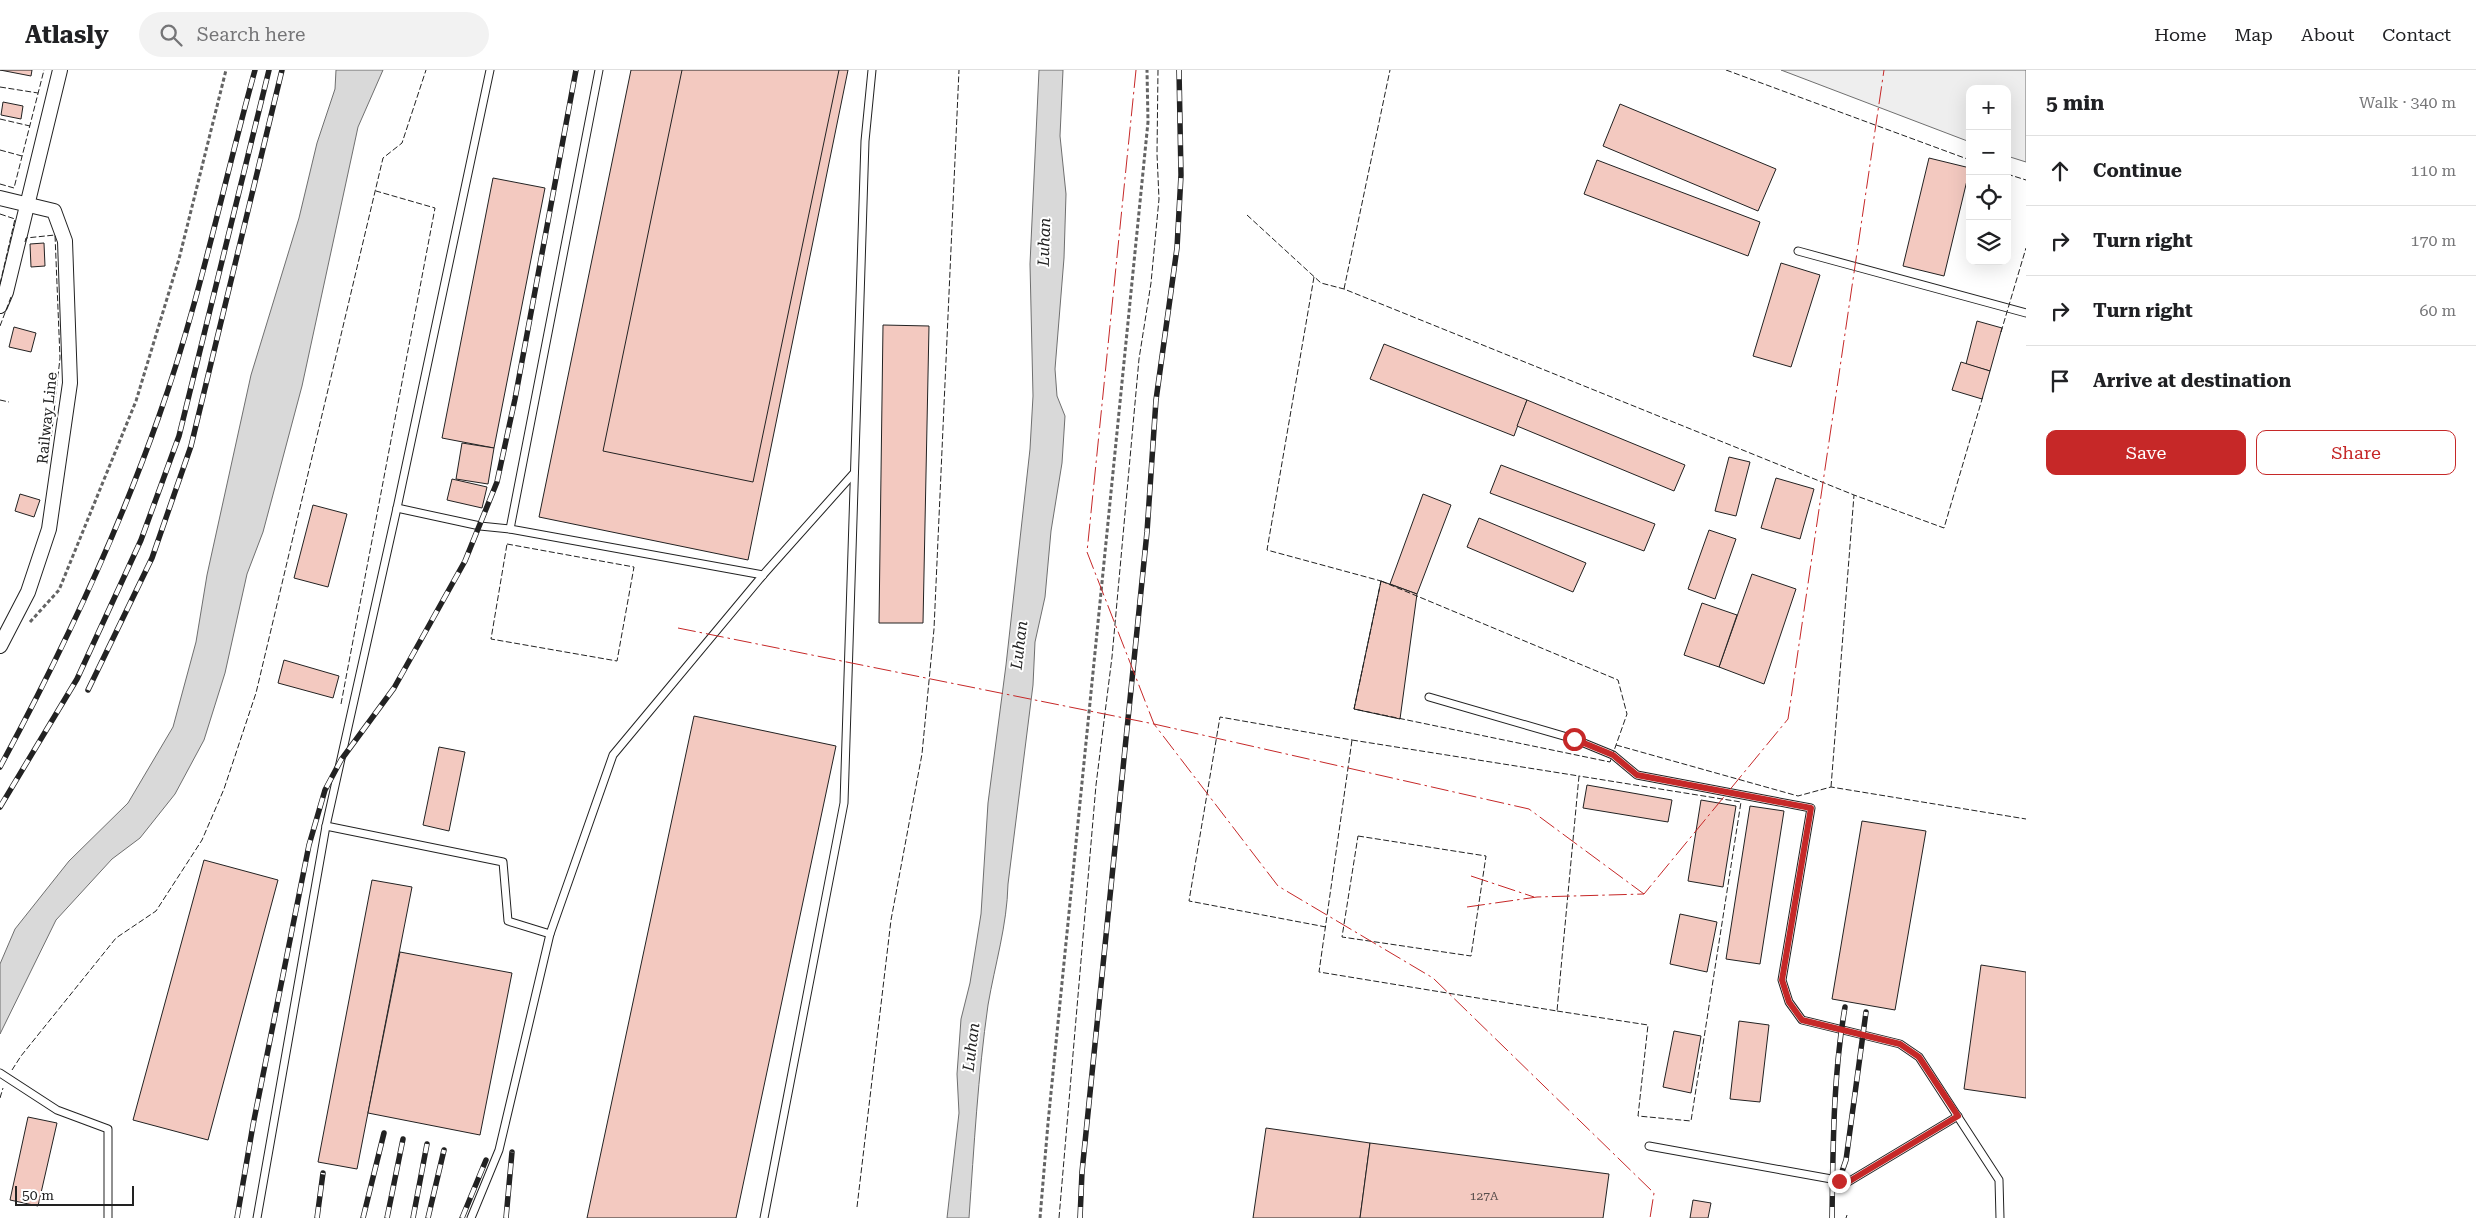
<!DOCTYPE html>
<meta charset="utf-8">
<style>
:root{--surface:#fff;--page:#f2f2f2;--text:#202124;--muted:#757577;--line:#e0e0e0;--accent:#c62828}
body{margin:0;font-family:"Roboto Serif",serif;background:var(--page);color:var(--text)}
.controls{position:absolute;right:15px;top:15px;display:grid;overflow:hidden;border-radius:10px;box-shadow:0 5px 20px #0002}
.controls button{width:45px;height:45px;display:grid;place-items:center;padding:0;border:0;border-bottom:1px solid var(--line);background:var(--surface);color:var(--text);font:25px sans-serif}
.scale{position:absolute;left:15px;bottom:12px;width:119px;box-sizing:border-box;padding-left:5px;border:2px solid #222;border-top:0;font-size:14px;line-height:18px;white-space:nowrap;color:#222;-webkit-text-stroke:4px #fff;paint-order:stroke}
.stop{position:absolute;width:15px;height:15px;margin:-11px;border:4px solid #c62828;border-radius:50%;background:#fff}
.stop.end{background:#c62828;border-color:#fff;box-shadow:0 1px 5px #0008}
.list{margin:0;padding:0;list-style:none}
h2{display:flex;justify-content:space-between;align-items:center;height:65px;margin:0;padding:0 20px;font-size:21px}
h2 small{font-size:16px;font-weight:400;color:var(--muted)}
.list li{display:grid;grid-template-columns:32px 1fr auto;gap:15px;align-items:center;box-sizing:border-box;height:70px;padding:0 20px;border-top:1px solid var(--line)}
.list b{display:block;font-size:19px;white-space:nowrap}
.list em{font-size:16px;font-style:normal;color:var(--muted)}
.actions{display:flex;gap:10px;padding:15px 20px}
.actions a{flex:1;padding:11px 0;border:1px solid var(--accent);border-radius:10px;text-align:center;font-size:18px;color:var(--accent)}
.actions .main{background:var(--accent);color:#fff}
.icon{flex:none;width:28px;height:28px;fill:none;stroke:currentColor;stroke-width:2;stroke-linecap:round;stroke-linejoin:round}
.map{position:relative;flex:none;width:2026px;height:1148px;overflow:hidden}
header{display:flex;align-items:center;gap:30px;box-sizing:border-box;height:70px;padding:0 25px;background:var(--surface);border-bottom:1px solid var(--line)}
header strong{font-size:24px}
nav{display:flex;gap:28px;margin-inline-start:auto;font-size:18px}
.search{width:350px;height:45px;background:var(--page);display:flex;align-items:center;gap:12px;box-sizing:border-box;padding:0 18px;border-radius:28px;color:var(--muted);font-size:19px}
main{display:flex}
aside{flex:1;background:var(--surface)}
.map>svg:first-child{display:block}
.green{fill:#eee;stroke:#6f6f6f}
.water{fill:#d9d9d9;stroke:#6f6f6f}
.building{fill:#f3c9c0;stroke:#222}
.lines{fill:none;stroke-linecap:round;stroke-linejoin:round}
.service-casing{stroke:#222;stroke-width:9}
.minor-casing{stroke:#222;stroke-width:16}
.path{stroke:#646464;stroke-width:3;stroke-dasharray:4 2.5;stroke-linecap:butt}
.service{stroke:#fff;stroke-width:7}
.minor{stroke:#fff;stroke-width:14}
.rail-casing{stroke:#222;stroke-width:5.5}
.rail{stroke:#fff;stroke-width:4;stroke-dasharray:11;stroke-linecap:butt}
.fence{stroke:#222;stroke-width:1;stroke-dasharray:6 2.5;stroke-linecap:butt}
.power{stroke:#c62828;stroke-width:1;stroke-dasharray:18 4 2.5 4;stroke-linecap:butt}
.route{stroke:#c62828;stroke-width:6}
.labels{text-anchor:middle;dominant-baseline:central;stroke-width:4;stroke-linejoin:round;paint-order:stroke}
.number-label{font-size:12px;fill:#564c4a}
.street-label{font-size:15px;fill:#222;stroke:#fff}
.water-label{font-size:16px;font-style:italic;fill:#222;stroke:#fff}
</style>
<header>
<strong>Atlasly</strong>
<div class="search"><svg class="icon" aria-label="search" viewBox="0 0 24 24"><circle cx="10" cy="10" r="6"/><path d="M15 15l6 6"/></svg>Search here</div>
<nav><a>Home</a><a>Map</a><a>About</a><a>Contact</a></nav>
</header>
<main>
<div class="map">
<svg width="2026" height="1148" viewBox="0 0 2026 1148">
<rect width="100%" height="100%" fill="#fff"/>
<polygon class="green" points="1781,0 2026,0 2026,92 2007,86 2007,19 1970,19 1970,72"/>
<g class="water">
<polygon points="336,0 383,0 358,57 302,316 263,462 247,504 225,603 204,670 175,724 140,768 112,789 56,850 0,964 0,894 15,859 69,791 128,733 173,657 196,572 207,505 251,305 299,148 317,73 335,19"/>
<path d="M1039,0H1063L1060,66L1066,124L1064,188L1055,299L1057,326L1065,346L1062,393L1051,461L1045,527L1035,572L1033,615L1008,814C1007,856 995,894 988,935C978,1005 974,1077 969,1148H947L959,1043L957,1004L961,949L970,913L981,844L988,733L1006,595L1030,379L1033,326L1030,194Z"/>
</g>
<g class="building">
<polygon points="0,0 32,0 31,6"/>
<polygon points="631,0 848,0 748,490 539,447"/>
<polygon points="682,0 839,0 753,412 603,381"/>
<polygon points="3,32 23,36 21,49 1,45"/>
<polygon points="1620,34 1776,99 1758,141 1603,76"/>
<polygon points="1929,88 1970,98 1944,206 1903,196"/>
<polygon points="1597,90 1760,152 1748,186 1584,124"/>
<polygon points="493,108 545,118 494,378 442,368"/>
<polygon points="44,173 45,196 31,197 30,174"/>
<polygon points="1781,193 1820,205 1791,297 1753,286"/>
<polygon points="1977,251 2002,258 1990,301 1966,294"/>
<polygon points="883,255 929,256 923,553 879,553"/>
<polygon points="14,257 36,263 31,282 9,277"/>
<polygon points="1384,274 1527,330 1514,366 1370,309"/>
<polygon points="1961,292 1990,301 1982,329 1952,320"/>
<polygon points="1527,330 1685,395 1674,421 1517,356"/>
<polygon points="462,373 494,378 488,414 456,409"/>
<polygon points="1729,387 1750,392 1736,446 1715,441"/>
<polygon points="1501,395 1655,454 1644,481 1490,423"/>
<polygon points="1776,408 1814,419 1800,469 1761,458"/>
<polygon points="452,409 487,417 482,438 447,430"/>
<polygon points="20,424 40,430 34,447 15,441"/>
<polygon points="1423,424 1451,435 1417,524 1390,514"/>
<polygon points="313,435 347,444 328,517 294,508"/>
<polygon points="1479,448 1586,493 1573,522 1467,477"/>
<polygon points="1709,460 1736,469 1715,529 1688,519"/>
<polygon points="1752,504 1796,519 1764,614 1719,597"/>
<polygon points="1381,511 1417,524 1400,649 1354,639"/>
<polygon points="1702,533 1737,545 1719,597 1684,585"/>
<polygon points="284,590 339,606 333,628 278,613"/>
<polygon points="694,646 836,676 736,1148 587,1148"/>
<polygon points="439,677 465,682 449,761 423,755"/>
<polygon points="1587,715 1672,730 1668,752 1583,738"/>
<polygon points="1701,730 1736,736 1723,817 1688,811"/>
<polygon points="1750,736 1784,741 1760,894 1726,889"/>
<polygon points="1862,751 1926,761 1895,940 1832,929"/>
<polygon points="204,790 278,810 208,1070 133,1050"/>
<polygon points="372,810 412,817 357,1099 318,1092"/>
<polygon points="1680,844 1717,852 1707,902 1670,894"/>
<polygon points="400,882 512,903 480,1065 368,1043"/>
<polygon points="1981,895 2026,902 2026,1028 1964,1019"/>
<polygon points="1739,951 1769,955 1760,1032 1730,1029"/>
<polygon points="1674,961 1701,966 1691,1023 1663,1017"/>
<polygon points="28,1047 57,1053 38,1136 10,1130"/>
<polygon points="1266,1058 1370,1073 1360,1148 1253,1148"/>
<polygon points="1370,1073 1609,1104 1603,1148 1360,1148"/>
<polygon points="1693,1130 1711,1133 1708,1148 1690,1148"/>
</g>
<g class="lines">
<g class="service-casing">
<g id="service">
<polyline points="1798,181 2026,243"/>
<polyline points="397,438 480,456 510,459 763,505"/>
<polyline points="510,459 599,0"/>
<polyline points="1429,627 1574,669 1613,685 1637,705 1811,738 1782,910 1789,932 1802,950 1900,974 1919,987 1999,1110 2000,1148"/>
<polyline points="326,756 503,792 508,851 550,864"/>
<polyline points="0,1003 57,1040 108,1059 108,1148"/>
<polyline points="1649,1076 1848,1112 1958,1046"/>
<polyline points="257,1148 326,756 397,438 490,0"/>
<polyline points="471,1148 499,1080 550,864 613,685 763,505 854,403"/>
<polyline points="764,1148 844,733 865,71 872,0"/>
</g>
</g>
<g class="minor-casing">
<g id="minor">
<polyline points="0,128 54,141 65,171 70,313 49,459 28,522 0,576"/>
<polyline points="0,236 6,222 60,0"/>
</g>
</g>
<g class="path">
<polyline points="30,552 59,520 136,331 179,189 226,0"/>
<polyline points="1040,1148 1048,1053 1148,52 1147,0"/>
</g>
<use href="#service" class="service"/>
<use href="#minor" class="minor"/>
<g class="rail-casing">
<g id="rail">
<polyline points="88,620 152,488 191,376 282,0"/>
<path d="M0,697C61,584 116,468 159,346C199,234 223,115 255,0"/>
<polyline points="0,737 77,609 141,470 179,366 269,0"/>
<polyline points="1836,1119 1846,1090 1866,942"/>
<polyline points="237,1148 253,1055 309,775 325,720 341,690 394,618 465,491 497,412 515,329 576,0"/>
<polyline points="317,1148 323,1103"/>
<polyline points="363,1148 384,1063"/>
<polyline points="387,1148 403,1069"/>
<polyline points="413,1148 427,1074"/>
<polyline points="428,1148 444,1080"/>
<polyline points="462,1148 486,1090"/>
<polyline points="506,1148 512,1082"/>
<polyline points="1080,1148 1082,1102 1147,462 1156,330 1177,178 1181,105 1179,0"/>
<path d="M1832,1148C1833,1077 1833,1007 1845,937"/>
</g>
</g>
<use href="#rail" class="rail"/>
<g class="fence">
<polyline points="1726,0 1970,90"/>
<polyline points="0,17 38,23"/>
<polyline points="0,49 30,56"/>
<polyline points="0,80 22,86"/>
<polyline points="2007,104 2026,110"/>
<polyline points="0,114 14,118 44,0"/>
<polyline points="0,144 15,149 0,214"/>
<polyline points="1247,145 1321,213 1344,219 1854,425 1944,458 1983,326"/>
<polyline points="25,172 26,168 55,165 60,288 51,369"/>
<polyline points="1314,207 1267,480 1381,511"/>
<polyline points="1344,219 1390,0"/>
<polyline points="0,256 11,227"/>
<polyline points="2001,262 2026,178"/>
<polyline points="0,330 9,332"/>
<polygon points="507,474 634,497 617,591 491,569"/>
<polygon points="1381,511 1618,610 1627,644 1610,692 1354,639"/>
<polyline points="341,634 435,138 376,121"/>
<polygon points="1352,670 1579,706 1557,941 1319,902"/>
<polyline points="1616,675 1798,726 1831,717 2026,749"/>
<polyline points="1831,717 1854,425"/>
<polygon points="1358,766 1486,786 1471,886 1342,867"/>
<polyline points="1326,857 1189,831 1220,647 1352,670"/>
<polyline points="1557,941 1648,955 1638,1046 1691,1051 1741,732 1579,706"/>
<polyline points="12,1000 21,986 116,868 156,841 202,770 224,719 256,623 383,88 402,73 426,0"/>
<polyline points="0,1028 3,1018"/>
<polyline points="857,1137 891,850 922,684 934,559 959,0"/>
<polyline points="1059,1148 1096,715 1112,587 1139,289 1151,213 1159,129 1157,84 1158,0"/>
<polyline points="1846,1148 1847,1145"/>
</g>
<g class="power">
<polyline points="1136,0 1087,482 1154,654 1278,816 1433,908 1654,1123 1650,1148"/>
<polyline points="678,558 1154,654 1529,739 1644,824"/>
<polyline points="1471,806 1534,827"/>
<polyline points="1467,837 1537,827 1644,824 1788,649 1884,0"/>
</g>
</g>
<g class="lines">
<polyline class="route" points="1574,669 1613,685 1637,705 1811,738 1782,910 1789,932 1802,950 1900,974 1919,987 1958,1046 1848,1112 1839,1111"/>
</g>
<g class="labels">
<g class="number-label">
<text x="1484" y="1126">127А</text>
</g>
<g class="street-label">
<text transform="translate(47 348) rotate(-84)">Railway Line</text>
</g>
<g class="water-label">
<text transform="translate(1044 172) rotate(-88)">Luhan</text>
<text transform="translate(1019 575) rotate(-83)">Luhan</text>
<text transform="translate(971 977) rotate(-83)">Luhan</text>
</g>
</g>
</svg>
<div class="controls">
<button>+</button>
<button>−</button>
<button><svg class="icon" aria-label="locate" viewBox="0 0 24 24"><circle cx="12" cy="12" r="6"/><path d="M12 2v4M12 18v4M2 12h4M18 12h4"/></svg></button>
<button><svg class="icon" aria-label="layers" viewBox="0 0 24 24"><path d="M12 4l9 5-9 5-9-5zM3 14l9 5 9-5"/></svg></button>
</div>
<div class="scale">50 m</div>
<div class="stop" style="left:1574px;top:669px"></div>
<div class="stop end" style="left:1839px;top:1111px"></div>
</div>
<aside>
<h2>5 min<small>Walk · 340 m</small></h2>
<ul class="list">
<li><svg class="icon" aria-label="ahead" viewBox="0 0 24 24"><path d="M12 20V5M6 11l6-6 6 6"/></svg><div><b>Continue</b></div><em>110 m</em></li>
<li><svg class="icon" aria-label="right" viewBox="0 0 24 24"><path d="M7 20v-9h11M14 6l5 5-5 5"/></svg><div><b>Turn right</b></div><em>170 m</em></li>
<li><svg class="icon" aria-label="right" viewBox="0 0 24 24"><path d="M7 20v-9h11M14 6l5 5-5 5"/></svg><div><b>Turn right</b></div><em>60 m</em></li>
<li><svg class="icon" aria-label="arrive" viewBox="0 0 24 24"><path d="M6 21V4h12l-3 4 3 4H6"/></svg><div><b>Arrive at destination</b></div></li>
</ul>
<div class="actions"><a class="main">Save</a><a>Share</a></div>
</aside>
</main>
